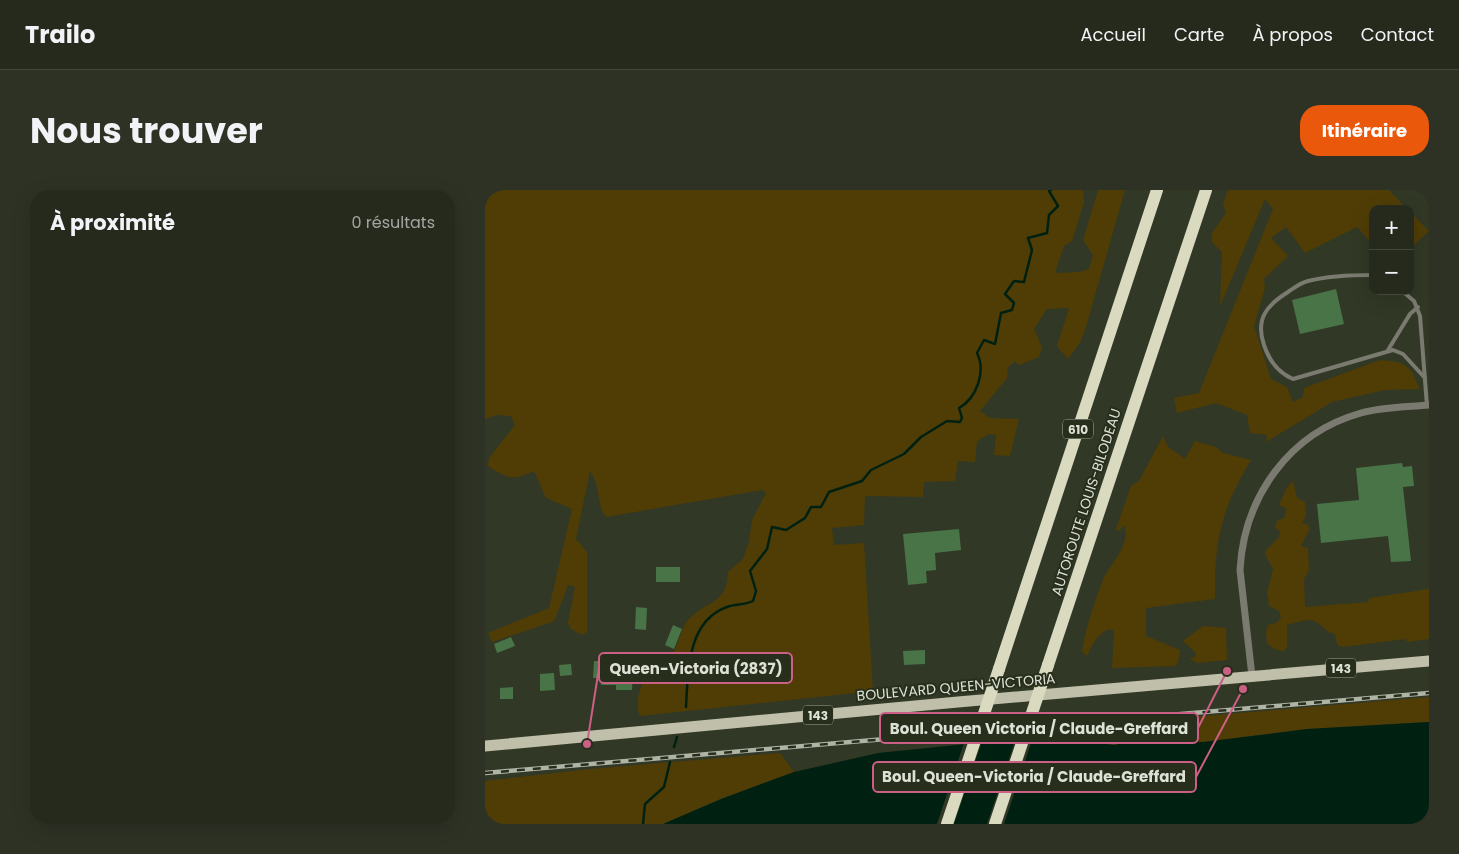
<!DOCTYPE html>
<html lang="fr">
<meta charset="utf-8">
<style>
:root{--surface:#252a1c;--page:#2d3225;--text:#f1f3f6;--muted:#a3a7a3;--line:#42463b;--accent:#ea580c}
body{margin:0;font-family:Poppins,sans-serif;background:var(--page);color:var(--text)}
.controls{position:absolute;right:15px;top:15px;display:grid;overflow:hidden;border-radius:10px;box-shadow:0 5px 20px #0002}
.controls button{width:45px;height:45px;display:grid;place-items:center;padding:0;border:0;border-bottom:1px solid var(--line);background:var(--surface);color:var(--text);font:25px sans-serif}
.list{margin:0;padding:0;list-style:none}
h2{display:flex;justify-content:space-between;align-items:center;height:65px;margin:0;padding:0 20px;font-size:21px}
h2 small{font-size:16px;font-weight:400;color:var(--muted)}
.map{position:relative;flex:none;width:944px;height:634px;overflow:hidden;border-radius:20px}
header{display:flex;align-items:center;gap:30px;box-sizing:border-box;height:70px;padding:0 25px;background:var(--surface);border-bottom:1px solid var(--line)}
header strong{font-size:24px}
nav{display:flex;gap:28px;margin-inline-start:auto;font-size:18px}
.intro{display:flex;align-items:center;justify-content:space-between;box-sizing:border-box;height:120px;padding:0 30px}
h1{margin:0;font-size:35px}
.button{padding:12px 22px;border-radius:20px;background:var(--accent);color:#fff;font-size:18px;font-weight:700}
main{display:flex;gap:30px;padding:0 30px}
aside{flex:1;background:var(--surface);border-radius:20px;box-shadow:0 5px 20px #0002}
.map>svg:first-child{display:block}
.green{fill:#503d06}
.water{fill:#002112}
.pier{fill:#313825}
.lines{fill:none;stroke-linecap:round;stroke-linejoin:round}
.stream{stroke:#002112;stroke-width:2.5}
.building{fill:#497447}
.lane{stroke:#7a7a70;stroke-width:4}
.street{stroke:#7a7a70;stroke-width:7}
.primary{stroke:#bfbfaa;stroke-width:11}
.highway{stroke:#dadac1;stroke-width:12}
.rail-casing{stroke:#b0b4a7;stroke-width:4.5}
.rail{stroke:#272e1b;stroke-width:2.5;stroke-dasharray:8;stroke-linecap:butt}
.highway-bridge{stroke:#dadac1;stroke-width:12}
.labels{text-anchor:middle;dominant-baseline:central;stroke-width:4;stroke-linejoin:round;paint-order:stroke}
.shield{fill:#272e1b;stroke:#a7ac9e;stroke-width:1}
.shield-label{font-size:12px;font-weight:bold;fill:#dee2d6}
.street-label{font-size:14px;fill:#dee2d6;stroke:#272e1b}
.leader{fill:none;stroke:#cc5f86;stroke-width:2}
.callout-dot{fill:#cc5f86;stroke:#272e1b;stroke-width:2}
.callout{fill:#272e1b;stroke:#cc5f86;stroke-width:2}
.callout-label{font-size:15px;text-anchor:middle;font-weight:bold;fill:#dee2d6}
</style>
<header>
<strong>Trailo</strong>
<nav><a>Accueil</a><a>Carte</a><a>À propos</a><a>Contact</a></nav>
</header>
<div class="intro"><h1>Nous trouver</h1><a class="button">Itinéraire</a></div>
<main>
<aside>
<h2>À proximité<small>0 résultats</small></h2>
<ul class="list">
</ul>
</aside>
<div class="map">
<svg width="944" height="634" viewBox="0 0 944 634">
<rect width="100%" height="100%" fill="#313825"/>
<g class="green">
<path d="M0,0H598L599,12L587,51L579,56L570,83L594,82L604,79L608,65L598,50L613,0H640L601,137L596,151L583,169L572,156L584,118L562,119L549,139L557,157L554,167L534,175L530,171L523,177L522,188L495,221L505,228L534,229L525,266L509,265L511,245L504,244L492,251L490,272L473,271L470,291L439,292L438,307L380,306L379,335L347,338L349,355L379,353L388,501L155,526C148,512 157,488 169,478C174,473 183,470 187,464C195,454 195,438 204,429C222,410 242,415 243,382L258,369L264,352L267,330L281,303L277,300L121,327C111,315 116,295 105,281L91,349L102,362V442L97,445L86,439L83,433L90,397L83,395L70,429L67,432L7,452L3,443L64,418L87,319L61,308L49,281C29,291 22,289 3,276L4,268L30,235L26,226L12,225L0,229Z"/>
<polygon points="743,0 904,0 922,19 888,19 888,55 872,37 820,63 801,37 786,48 803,66 779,89 780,98 769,136 786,189 802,197 808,212 818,207 819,198 895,170 913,172 921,176 927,182 935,199 900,200 847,212 781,252 782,245 765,243 762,225 731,213 692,223 689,208 714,203 788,19 780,9 735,116 737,62 727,52 727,43 741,23 738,14"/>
<polygon points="925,22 944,41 925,59"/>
<path d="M678,246L683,257L700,269L710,251L731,257L738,263L766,270C736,319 729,352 730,409L661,418V446L695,460L693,473L690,476L627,478L629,441L625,439C612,443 608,454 602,466L597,461C601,437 609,413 618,390C625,374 647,354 639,335L634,341L631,339L646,296L654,291Z"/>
<path d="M808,291L812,308L820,312L821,325L817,334H822L825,338L816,356L823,358L824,380L819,389L820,417L883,412L885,408L944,399V449L923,452L920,449L858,457L852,455L850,444C840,442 838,435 830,431C823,428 810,433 802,435V457L799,461L789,459L782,453L781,443L783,435L791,433L796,428L794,421L784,416L782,403L788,379L780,364L781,360L794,347L795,341L790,338L792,331L799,328L802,319L794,315L802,297Z"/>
<polygon points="718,436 741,438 742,470 712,473 704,468 711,467 710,462 698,451"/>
<polygon points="944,507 944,532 822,539 718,552 657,549 629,555 588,537"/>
<polygon points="295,563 309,582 236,609 178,634 0,634 0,591 105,579"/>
</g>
<polygon class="water" points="944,532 944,634 178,634 236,609 309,582 393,563 559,546 629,555 657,549 718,552 822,539"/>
<g class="pier">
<polygon points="549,544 519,634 502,634 532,545"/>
<polygon points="498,548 469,634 452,634 480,550"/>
</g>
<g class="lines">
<g class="stream">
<path d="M201,517C203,482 202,431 242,417C251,414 260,415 268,411L271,401L265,381L282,359L287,337L301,340L320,328L326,317H336L344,302L377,291L386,280L419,264L436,247L462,231L475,232L477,228L474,218C492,208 501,181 492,163L499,150L510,154L516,123L527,120L529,113L520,104L529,91L539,92L547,60L543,48L562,43L564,25L573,16L564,1L566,0"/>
<polyline points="189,557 192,547"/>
<polyline points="158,634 160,614 179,597 185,572"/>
</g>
</g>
<g class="building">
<polygon points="851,99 859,134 815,144 807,110"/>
<polygon points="917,273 918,277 927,276 929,296 918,297 926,371 906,372 903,346 836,353 832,314 874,310 871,278"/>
<polygon points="474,339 476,360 450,363 451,380 441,381 442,393 423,395 418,344"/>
<rect x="171" y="377" width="24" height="15"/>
<polygon points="151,417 162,418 161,440 150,439"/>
<polygon points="188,435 197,439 189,459 180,455"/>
<polygon points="26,447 30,456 12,463 9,454"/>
<polygon points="440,460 440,474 419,475 418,461"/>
<polygon points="131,463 149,463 147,500 131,500 131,495 116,495 116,488 108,488 109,471 131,471"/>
<polygon points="86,474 87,485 75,486 74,475"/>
<polygon points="69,483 70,500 55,501 55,484"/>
<polygon points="28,497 28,509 15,509 15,498"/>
</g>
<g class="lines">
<g class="lane">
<path d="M888,85C868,85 843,86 823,91C815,93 809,98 803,102C782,115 770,129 779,155C784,170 793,183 808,189L908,160L918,164L940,188"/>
<polyline points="917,101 929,111 935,126 942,216"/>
<polyline points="903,160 925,124 933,117"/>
</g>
<path class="street" d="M767,486L755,380C759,307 804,243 876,223C898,217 922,217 944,215"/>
<polyline class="primary" points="0,556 473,512 944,471"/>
<g class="highway">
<polyline points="563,475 721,0"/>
<polyline points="514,479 672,0"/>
</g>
<g class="rail-casing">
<polyline id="rail" points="0,583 944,503"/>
</g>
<use href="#rail" class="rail"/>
<g class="highway-bridge">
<polyline points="462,634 514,479"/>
<polyline points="510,634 563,475"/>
</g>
</g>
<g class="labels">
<g class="shield">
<rect x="578" y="229.5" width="30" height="19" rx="4"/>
<rect x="841" y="468.5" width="30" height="19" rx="4"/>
<rect x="318" y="515.5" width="30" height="19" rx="4"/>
</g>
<g class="shield-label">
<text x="593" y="239">610</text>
<text x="856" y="478">143</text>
<text x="333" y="525">143</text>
</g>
<g class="street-label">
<text transform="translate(601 312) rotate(-72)">AUTOROUTE LOUIS-BILODEAU</text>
<text transform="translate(471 497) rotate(-5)">BOULEVARD QUEEN-VICTORIA</text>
</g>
</g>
<path class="leader" d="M102 554L114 478M742 481L713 538M758 499L711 587"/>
<g class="callout-dot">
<circle cx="102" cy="554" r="5"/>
<circle cx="742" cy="481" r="5"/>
<circle cx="758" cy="499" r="5"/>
</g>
<g class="callout">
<rect x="114" y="463" width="193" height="30" rx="5"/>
<rect x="395" y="523" width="318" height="30" rx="5"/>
<rect x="388" y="572" width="323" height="30" rx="5"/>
</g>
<g class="callout-label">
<text x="211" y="484">Queen-Victoria (2837)</text>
<text x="554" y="544">Boul. Queen Victoria / Claude-Greffard</text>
<text x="549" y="592">Boul. Queen-Victoria / Claude-Greffard</text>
</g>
</svg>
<div class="controls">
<button>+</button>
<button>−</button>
</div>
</div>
</main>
